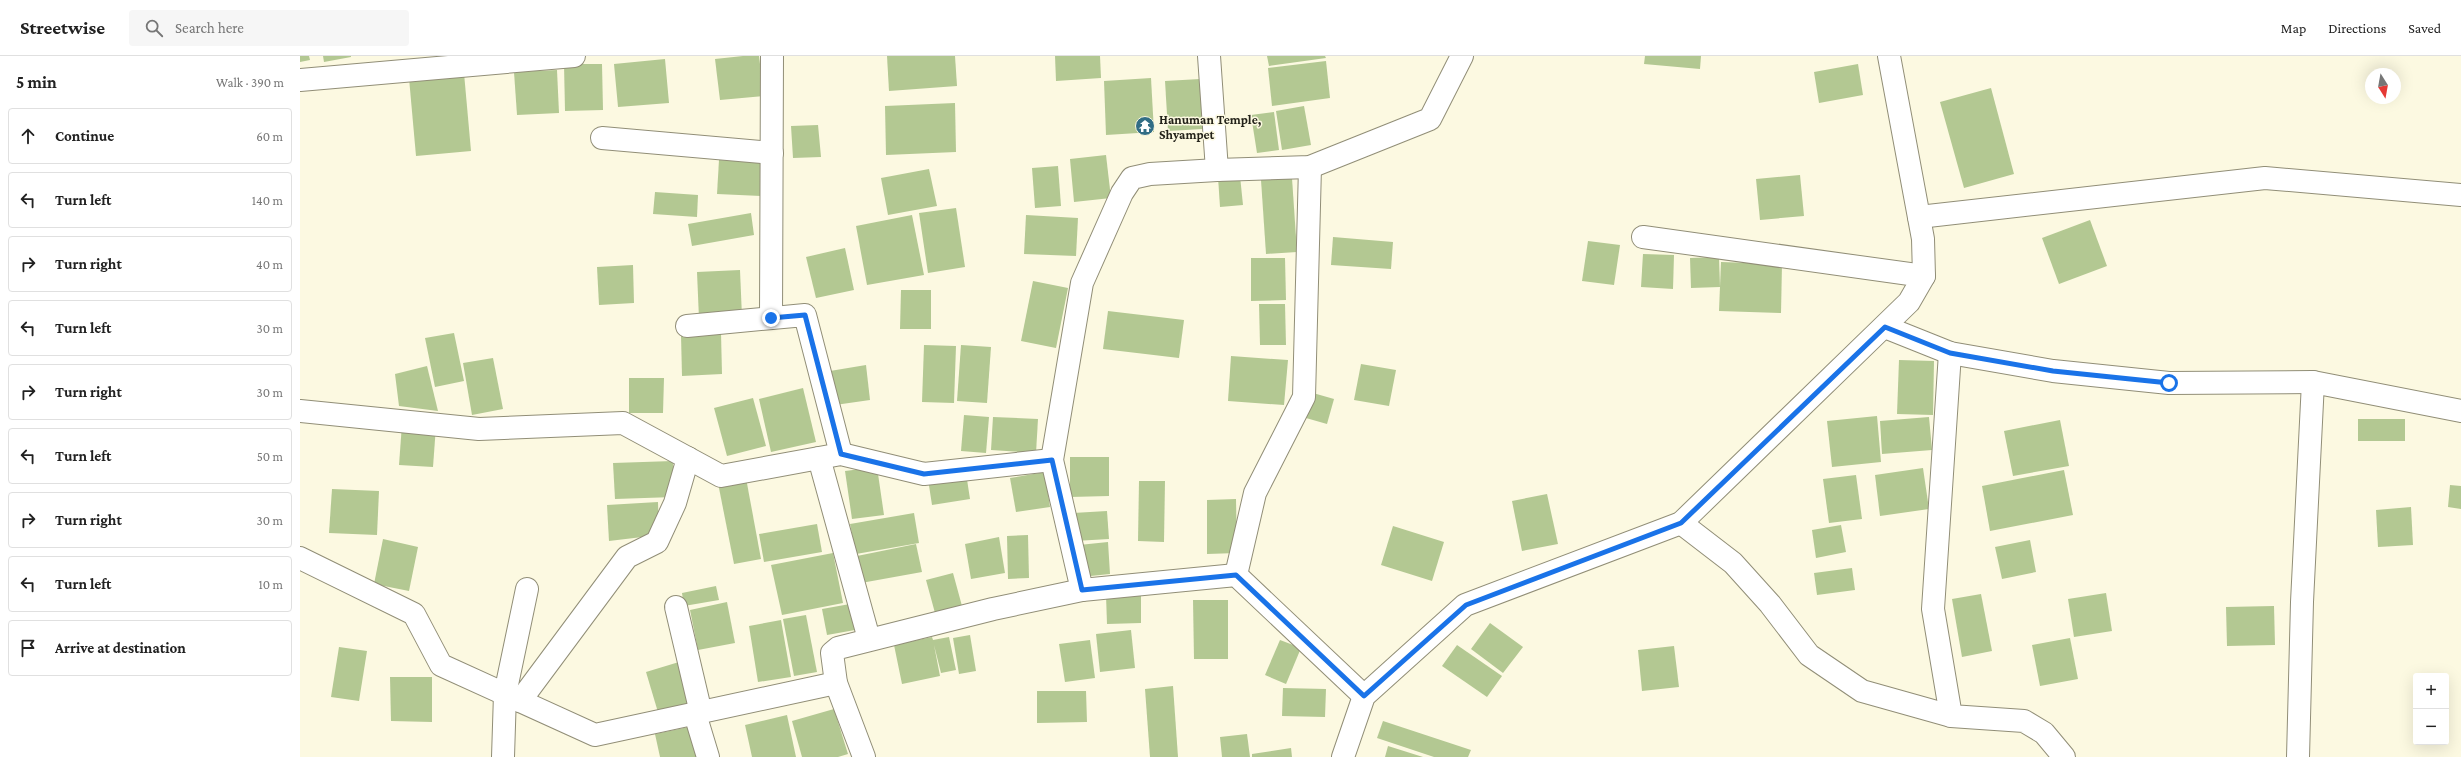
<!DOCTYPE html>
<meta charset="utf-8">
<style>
:root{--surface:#fff;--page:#f6f6f6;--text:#222;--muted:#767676;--line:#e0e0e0}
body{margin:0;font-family:"Crimson Pro",serif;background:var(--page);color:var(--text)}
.controls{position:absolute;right:12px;bottom:12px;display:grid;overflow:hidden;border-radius:4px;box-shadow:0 4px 16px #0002}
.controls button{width:36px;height:36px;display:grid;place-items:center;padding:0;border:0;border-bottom:1px solid var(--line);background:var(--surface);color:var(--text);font:20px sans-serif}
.compass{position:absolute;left:2065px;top:12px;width:36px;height:36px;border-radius:50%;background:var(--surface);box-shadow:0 4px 16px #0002;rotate:169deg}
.stop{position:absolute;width:12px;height:12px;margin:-9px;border:3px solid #1a73e8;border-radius:50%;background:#fff}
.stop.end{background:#1a73e8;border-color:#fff;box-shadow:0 1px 4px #0008}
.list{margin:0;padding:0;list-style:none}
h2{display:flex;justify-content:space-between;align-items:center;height:52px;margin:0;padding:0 16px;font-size:17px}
h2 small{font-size:13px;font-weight:400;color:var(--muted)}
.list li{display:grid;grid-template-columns:26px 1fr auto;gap:12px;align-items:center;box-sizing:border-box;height:56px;margin:0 8px 8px;padding:0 8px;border:1px solid var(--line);border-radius:4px}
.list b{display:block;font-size:15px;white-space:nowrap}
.list em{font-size:13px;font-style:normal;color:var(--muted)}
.icon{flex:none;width:22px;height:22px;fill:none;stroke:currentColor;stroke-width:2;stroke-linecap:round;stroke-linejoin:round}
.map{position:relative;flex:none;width:2161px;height:701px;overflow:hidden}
header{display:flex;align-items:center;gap:24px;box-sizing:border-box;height:56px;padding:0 20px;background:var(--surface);border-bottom:1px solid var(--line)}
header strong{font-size:19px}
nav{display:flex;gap:22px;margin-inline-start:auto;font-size:14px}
.search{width:280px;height:36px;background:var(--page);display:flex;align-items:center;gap:10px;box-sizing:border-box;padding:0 14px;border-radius:4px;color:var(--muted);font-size:15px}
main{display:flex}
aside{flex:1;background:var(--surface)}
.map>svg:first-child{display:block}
.building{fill:#b3c892}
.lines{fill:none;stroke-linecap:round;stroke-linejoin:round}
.minor-casing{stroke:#918e77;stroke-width:24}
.minor{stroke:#fff;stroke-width:22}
.route{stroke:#1a73e8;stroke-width:5}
.labels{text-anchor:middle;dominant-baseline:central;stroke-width:3;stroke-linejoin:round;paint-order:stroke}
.poi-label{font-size:13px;font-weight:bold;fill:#232219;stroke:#fcf9e1;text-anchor:start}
</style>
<header>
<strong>Streetwise</strong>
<div class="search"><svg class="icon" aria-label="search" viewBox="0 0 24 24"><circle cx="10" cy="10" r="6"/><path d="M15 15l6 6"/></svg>Search here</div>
<nav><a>Map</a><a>Directions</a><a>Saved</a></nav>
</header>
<main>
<aside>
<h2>5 min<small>Walk · 390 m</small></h2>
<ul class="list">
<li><svg class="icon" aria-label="ahead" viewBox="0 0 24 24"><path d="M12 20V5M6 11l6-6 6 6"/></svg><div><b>Continue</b></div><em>60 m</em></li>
<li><svg class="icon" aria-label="left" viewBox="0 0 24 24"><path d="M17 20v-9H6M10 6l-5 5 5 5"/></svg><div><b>Turn left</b></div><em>140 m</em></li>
<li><svg class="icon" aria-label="right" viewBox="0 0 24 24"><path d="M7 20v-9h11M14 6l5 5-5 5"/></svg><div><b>Turn right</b></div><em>40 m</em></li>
<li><svg class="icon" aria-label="left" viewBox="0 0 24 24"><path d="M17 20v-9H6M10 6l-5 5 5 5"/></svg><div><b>Turn left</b></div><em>30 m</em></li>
<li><svg class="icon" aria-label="right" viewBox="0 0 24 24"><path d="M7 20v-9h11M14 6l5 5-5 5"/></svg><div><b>Turn right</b></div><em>30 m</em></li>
<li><svg class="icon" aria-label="left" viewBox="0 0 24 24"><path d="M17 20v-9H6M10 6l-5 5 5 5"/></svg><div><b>Turn left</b></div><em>50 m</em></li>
<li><svg class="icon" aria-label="right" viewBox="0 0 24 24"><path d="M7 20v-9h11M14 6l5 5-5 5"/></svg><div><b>Turn right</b></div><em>30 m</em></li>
<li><svg class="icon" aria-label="left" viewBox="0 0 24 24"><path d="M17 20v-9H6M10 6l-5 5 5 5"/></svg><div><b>Turn left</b></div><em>10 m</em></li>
<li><svg class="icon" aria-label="arrive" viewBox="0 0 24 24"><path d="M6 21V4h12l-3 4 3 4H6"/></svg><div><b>Arrive at destination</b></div></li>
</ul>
</aside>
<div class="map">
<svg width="2161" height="701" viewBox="0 0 2161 701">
<rect width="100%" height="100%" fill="#fcf9e1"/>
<g class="building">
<polygon points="0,0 9,0 10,4 0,6"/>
<polygon points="23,0 51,0 51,1 24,6"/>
<polygon points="443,0 459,0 464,40 420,44 415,3"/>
<polygon points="587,0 655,0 657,30 589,35"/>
<polygon points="755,0 800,0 801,22 756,25"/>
<polygon points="967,0 1025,0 1026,2 969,10"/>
<polygon points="1345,0 1401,0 1400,13 1344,8"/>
<polygon points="365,3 369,47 318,51 314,8"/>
<polygon points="1026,5 1030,42 972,50 968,12"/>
<polygon points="264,8 302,8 303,54 265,55"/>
<polygon points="1558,8 1563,39 1519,47 1514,16"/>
<polygon points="257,14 259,57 217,59 214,16"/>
<polygon points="164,17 171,95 116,100 109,22"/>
<polygon points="851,22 854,76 806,79 804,25"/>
<polygon points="900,23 903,73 868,75 865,25"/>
<polygon points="1691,32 1714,118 1664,132 1640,46"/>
<polygon points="655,47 656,96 586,99 585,50"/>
<polygon points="1004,50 1011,89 982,94 976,55"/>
<polygon points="974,56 979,94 957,97 951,59"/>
<polygon points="518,69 521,101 493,102 491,70"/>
<polygon points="806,99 811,142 774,146 770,103"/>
<polygon points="419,104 462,106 461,140 417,138"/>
<polygon points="758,110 761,150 735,152 732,112"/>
<polygon points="629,113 637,150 588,159 581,122"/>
<polygon points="1500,119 1504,160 1460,164 1456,123"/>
<polygon points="940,120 943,149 920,151 918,121"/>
<polygon points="992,122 997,196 966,198 961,124"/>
<polygon points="355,136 398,139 397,161 353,158"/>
<polygon points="656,152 665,211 628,217 619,157"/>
<polygon points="451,157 454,179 392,190 388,168"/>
<polygon points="612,159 624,219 567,229 556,170"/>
<polygon points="726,159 778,162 776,200 724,198"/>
<polygon points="1790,164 1807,210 1759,228 1742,182"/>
<polygon points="1033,181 1093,186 1091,213 1031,209"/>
<polygon points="1288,185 1320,189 1314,229 1282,225"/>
<polygon points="545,192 554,234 516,242 506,201"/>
<polygon points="1343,198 1374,199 1373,233 1341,231"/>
<polygon points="1419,201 1420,231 1391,232 1390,202"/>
<polygon points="951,202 985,202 986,244 951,245"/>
<polygon points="1421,206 1482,208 1481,257 1419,255"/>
<polygon points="333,209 334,247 299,249 297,211"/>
<polygon points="440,214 442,261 399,263 397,216"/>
<polygon points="733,225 768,232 756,292 721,285"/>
<polygon points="601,234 631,234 631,273 600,273"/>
<polygon points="959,248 985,248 986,289 960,289"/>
<polygon points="808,255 884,264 879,302 803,293"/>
<polygon points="154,277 164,325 135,331 125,282"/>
<polygon points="421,277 422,318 382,320 381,279"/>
<polygon points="624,289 656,290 654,347 622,346"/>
<polygon points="661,289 691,291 687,347 657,345"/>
<polygon points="931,300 988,304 984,349 928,345"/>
<polygon points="193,302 203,353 172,359 163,307"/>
<polygon points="1599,304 1634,305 1633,359 1597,358"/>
<polygon points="1061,308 1096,314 1089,350 1054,344"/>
<polygon points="566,309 570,344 535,349 530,315"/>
<polygon points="127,310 138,355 99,350 95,318"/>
<polygon points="329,322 364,322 363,357 329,357"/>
<polygon points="503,332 516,386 471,396 459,343"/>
<polygon points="1013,337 1034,343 1027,368 1006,362"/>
<polygon points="453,342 466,390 427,400 414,352"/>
<polygon points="664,359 689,361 686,397 661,395"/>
<polygon points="1577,360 1581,406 1532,411 1527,365"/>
<polygon points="693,361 738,363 736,397 691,394"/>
<polygon points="1629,361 1632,394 1582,398 1580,365"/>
<rect x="2058" y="363" width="47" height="22"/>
<polygon points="1760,364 1769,410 1713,420 1704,375"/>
<polygon points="102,368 136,370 133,411 99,409"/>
<polygon points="770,401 809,401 809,440 770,441"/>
<polygon points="373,405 374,441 315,443 313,407"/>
<polygon points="577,411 584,459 552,463 545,415"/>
<polygon points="1623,412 1629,453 1580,460 1575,419"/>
<polygon points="1764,414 1773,459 1690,475 1682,430"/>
<polygon points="745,416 750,451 716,456 710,422"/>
<polygon points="666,417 670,443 632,449 628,423"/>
<polygon points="1556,419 1562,463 1529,467 1523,423"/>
<polygon points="446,422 461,503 434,508 418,427"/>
<polygon points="839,425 865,425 864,486 838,485"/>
<polygon points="2150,429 2161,430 2161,453 2148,451"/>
<polygon points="32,433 79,435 77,479 29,477"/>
<polygon points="1247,438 1258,488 1222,495 1212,445"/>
<polygon points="936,443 937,497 907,498 907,444"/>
<polygon points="358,446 359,479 309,485 307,449"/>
<polygon points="2111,451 2113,489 2078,491 2076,454"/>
<polygon points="807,455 809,483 775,485 773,457"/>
<polygon points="614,457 619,487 556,498 550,468"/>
<polygon points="517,468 522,496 464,506 459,478"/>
<polygon points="1541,469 1546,496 1516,502 1512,474"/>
<polygon points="1093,470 1144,486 1132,525 1081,509"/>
<polygon points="728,479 729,522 708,523 707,480"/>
<polygon points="699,481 705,517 671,523 665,488"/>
<polygon points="83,483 118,491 109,535 74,528"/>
<polygon points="1730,484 1736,516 1702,523 1695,491"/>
<polygon points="808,486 810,518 781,521 779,489"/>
<polygon points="616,488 622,516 561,527 557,500"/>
<polygon points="533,497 543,547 482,559 471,509"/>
<polygon points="1552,512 1555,534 1517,539 1514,517"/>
<polygon points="653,517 662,550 635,557 626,524"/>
<polygon points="416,530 419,544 384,550 382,537"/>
<polygon points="1806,537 1812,575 1774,581 1768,543"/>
<polygon points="841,538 841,567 807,568 806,539"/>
<polygon points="1681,538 1692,595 1662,601 1652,543"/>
<polygon points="893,544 928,544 928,603 894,603"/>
<polygon points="427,546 435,587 398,594 390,554"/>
<polygon points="550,548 555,574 527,579 522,553"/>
<polygon points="1974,550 1975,589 1927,590 1926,551"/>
<polygon points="506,559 517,616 494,620 483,563"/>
<polygon points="481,564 491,621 458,626 449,570"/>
<polygon points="1190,567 1223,591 1203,617 1171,593"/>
<polygon points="831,574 835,612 800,616 796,578"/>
<polygon points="670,579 676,615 659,618 653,582"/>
<polygon points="632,581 633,584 649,581 656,614 641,617 634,589 640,620 602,628 594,589"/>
<polygon points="1770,582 1778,623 1740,630 1732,589"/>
<polygon points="790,584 795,622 765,626 759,588"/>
<polygon points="980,584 1001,592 986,628 965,619"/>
<polygon points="1157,589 1202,620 1187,641 1142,610"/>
<polygon points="1374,590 1379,631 1342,635 1338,594"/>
<polygon points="39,591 67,595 59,645 31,641"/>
<polygon points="379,606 393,653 360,663 346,616"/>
<polygon points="90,621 132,621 132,666 91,665"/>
<polygon points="873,630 878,701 850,701 845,633"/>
<polygon points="983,632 1026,633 1025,661 982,660"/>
<polygon points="737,635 786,635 787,666 737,667"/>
<polygon points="534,653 548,698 538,701 502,701 492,665"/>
<polygon points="487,659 496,701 452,701 445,669"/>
<polygon points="1083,665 1171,694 1168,701 1134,701 1077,682"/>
<polygon points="393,670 399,701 360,701 355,678"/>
<polygon points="947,678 950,701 922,701 920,681"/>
<polygon points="1088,690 1123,701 1085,701"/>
<polygon points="991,692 992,701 952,701 952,698"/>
</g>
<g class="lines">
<g class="minor-casing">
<g id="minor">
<polyline points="909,0 917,114"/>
<polyline points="0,24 274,0"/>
<polyline points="302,82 472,97"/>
<polyline points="1619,161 1965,122 2161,139"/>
<polyline points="1343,181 1624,220"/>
<polyline points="471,262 472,0"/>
<polyline points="387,270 505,259 541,398"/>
<polyline points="1585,271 1650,297 1753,315 1869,327 2013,326"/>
<polyline points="1650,297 1633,553 1651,660 1724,665 1744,677 1764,701"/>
<polyline points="0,355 179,373 323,367 421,420 541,398 624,418 752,404"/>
<polyline points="519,402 569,583"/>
<polyline points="1381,467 1433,507 1470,548 1509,599 1562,635 1651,660"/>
<polyline points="0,502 114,558 141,609 295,679 536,627"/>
<polyline points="936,519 955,437 1004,341 1010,111"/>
<polyline points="782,534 752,404 782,227 822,137 832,122 850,118 917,114 1010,111 1130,63 1162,0"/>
<polyline points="376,551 401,657"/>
<polyline points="220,645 327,501 357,486 375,447 388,402"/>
<polyline points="395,658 408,701"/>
<polyline points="203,701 205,638 227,533"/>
<polyline points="564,701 536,627 532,597 538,592 693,553 782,534 936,519 1064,640"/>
<polyline points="1043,701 1064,640 1165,549 1381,467 1609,246 1624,220 1623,183 1589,0"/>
<polyline points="1998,701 2002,546 2013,326 2161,355"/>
</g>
</g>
<use href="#minor" class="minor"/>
</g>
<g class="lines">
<polyline class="route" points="471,262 505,259 541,398 624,418 752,404 782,534 936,519 1064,640 1166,549 1381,467 1585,271 1650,297 1753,315 1869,327"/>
</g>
<defs>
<g id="temple-disc" transform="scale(1)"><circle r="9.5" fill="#316d85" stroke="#fcf9e1"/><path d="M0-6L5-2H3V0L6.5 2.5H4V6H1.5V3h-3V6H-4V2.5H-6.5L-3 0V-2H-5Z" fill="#fff"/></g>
</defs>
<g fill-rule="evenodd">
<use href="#temple-disc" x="845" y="70"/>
</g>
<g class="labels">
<g class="poi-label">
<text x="859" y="63">Hanuman Temple,<tspan x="859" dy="15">Shyampet</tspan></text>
</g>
</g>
</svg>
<div class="controls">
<button>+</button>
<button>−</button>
</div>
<svg class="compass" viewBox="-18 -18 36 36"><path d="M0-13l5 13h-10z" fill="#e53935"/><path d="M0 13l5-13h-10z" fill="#767676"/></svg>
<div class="stop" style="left:1869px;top:327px"></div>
<div class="stop end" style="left:471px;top:262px"></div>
</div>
</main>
